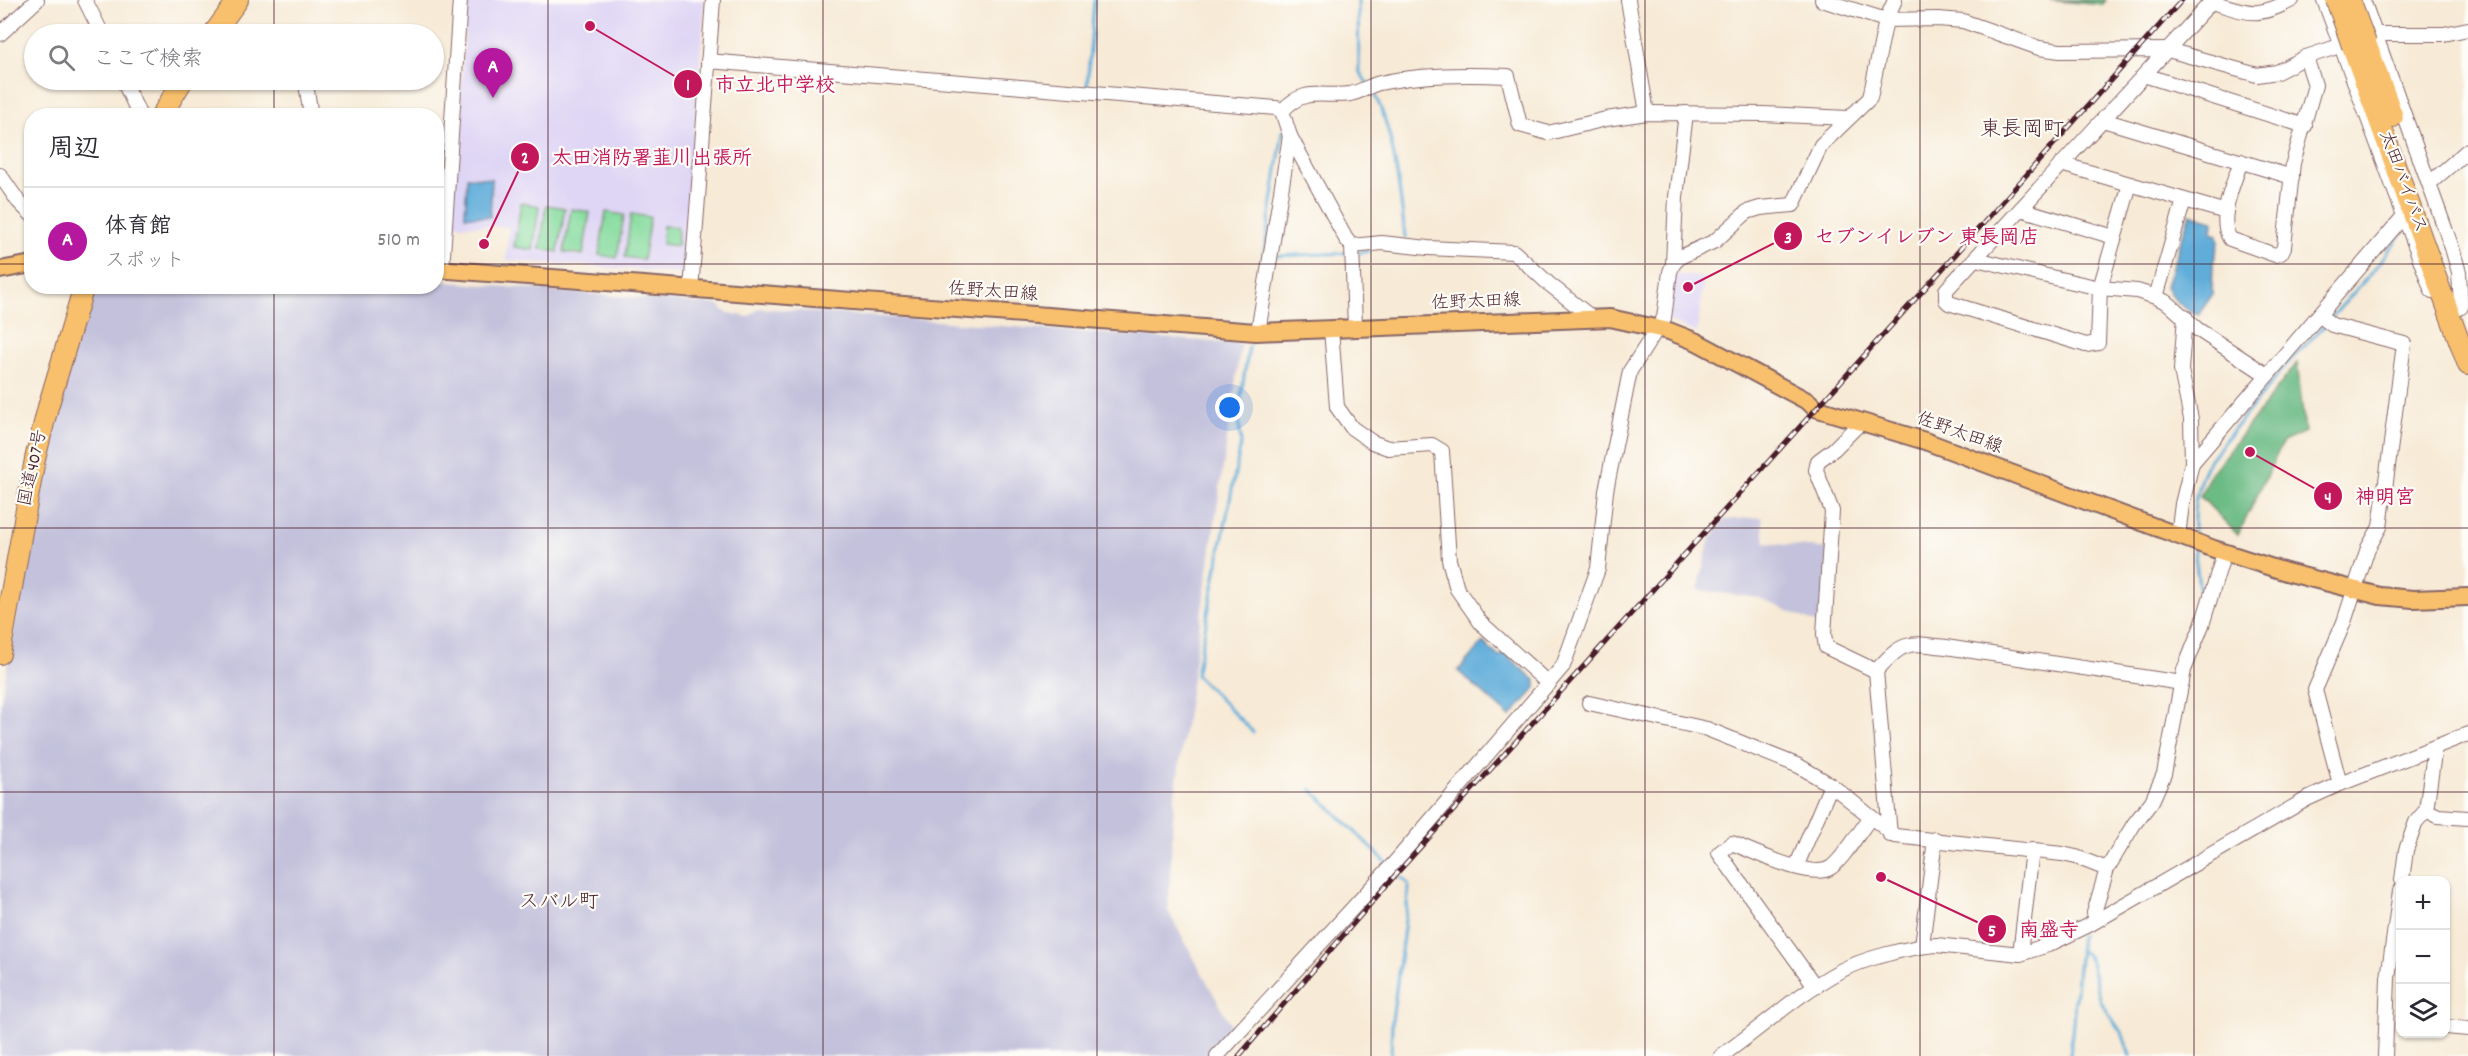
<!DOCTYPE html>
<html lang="ja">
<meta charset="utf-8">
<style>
:root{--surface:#fff;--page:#f7f7f7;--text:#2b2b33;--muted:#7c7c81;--line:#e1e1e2;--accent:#b5179e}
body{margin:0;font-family:Dekko,"Klee One",sans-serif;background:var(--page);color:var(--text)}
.controls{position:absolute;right:18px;bottom:18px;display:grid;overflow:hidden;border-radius:12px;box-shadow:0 2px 4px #0004}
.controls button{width:54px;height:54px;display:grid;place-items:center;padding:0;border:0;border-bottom:2px solid var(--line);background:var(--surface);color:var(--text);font:30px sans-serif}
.you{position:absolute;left:1230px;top:408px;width:21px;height:21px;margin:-15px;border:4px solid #fff;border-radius:50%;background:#1a73e8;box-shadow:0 0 0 9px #1a73e833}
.badge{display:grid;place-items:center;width:39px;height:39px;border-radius:50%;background:var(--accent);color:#fff;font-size:20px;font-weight:700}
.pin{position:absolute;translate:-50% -50px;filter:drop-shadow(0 2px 3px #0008)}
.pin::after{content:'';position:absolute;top:32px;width:21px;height:18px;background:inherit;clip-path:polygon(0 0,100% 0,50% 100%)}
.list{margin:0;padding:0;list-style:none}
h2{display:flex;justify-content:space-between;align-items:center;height:78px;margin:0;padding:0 24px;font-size:26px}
h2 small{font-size:20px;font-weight:400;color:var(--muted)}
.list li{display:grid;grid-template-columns:39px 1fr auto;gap:18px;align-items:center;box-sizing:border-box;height:108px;padding:0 24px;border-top:2px solid var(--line)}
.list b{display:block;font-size:22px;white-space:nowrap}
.list p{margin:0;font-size:20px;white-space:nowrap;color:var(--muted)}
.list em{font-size:20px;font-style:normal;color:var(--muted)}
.icon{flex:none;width:33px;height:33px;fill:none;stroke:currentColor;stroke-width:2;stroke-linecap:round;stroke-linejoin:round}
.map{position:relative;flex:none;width:2468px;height:1056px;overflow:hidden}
.search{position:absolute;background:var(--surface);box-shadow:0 2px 4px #0004;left:24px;top:24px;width:420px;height:66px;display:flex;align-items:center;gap:15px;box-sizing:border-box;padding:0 21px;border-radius:33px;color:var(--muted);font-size:22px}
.panel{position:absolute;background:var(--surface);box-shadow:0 2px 4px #0004;left:24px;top:108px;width:420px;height:186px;border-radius:24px}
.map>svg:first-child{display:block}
.built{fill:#dfd5f5}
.industrial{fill:#c3c1db}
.green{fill:#85db9e;stroke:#687d64;stroke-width:1.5}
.forest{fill:#6cbb85;stroke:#5b6d58;stroke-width:1.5}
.water{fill:#61adda;stroke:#566682;stroke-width:1.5}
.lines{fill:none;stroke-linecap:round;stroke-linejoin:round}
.stream{stroke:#61adda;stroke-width:3}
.minor-casing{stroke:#876667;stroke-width:16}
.major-casing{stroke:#876667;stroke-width:20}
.highway-casing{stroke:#876667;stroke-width:22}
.minor{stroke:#fff;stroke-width:14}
.major{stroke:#f8bf6c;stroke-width:16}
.highway{stroke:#f8bf6c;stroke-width:20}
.rail-casing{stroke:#4a1f2b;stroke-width:5}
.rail{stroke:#fdfcf7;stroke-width:3;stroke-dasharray:9;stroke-linecap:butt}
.highway-bridge-casing{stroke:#876667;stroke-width:22;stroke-linecap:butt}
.highway-bridge{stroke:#f8bf6c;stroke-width:20}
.grid{fill:none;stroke:#4a1f2b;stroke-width:1.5;stroke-opacity:0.55}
.labels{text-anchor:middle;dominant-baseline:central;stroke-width:4.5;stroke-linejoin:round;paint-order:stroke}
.street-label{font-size:18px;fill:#4a1f2b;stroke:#fdfcf7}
.neighbourhood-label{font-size:20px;fill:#4a1f2b;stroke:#fdfcf7}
.quarter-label{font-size:21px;fill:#4a1f2b;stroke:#fdfcf7}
.leader{fill:none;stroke:#c2185b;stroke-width:2}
.callout-dot{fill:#c2185b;stroke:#fdfcf7;stroke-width:2}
.mark-label{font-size:18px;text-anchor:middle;font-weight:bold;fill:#fff}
.callout-label{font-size:20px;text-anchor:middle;font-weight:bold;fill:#c2185b;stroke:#fdfcf7;stroke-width:4.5;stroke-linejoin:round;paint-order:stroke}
</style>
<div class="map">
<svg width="2468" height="1056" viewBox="0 0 2468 1056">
<rect width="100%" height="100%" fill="#fdfcf7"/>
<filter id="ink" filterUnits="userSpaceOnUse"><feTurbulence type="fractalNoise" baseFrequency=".0167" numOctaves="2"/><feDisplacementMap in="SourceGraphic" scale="12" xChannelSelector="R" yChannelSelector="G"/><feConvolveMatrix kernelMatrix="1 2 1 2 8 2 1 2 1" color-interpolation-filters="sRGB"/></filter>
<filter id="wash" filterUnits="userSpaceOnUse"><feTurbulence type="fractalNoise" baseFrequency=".008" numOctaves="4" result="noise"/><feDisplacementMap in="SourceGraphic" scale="24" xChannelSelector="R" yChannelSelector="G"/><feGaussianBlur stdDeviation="1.35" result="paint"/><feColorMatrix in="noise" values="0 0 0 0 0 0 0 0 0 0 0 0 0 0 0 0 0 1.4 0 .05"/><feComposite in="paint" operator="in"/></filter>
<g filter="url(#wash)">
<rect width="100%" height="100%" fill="#f7ead6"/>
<g class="built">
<polygon points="467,0 705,0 683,273 506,260 509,227 452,225"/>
<polygon points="1674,274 1704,278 1697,333 1668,320"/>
</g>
<g class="industrial">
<polygon points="437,281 719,305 725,312 748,317 760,308 1241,344 1174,801 1168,911 1234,1031 1208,1056 0,1056 0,706 47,442 75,345 93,290 96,290 98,287 436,286"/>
<polygon points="1762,517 1765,543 1830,549 1822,626 1759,598 1698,590 1709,541 1724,520"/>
</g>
<g class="green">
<polygon points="521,203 539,206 533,250 514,247"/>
<polygon points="546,205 565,208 558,252 540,249"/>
<polygon points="571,209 590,212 583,255 564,252"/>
<polygon points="606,212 624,215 617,258 599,255"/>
<polygon points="631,214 650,217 643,260 625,257"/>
<polygon points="663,226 678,227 677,246 662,244"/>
</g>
<g class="forest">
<polygon points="2049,0 2106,0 2102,5"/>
<polygon points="2297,363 2305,432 2283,442 2238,535 2200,496 2210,475"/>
</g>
<g class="water">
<polygon points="467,177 492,179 490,217 465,216"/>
<path d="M2190,214L2213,221L2212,233L2218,235L2219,243L2213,263L2212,295L2199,314C2186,312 2171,298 2166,286Z"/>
<polygon points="1483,642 1499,657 1504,653 1536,681 1536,688 1510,717 1458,671"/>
</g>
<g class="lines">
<g class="stream">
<polyline points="1358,0 1359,71 1367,83"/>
<polyline points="1087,87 1094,0"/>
<path d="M1372,91C1393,122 1401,199 1405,237"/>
<polyline points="2438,186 2468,164"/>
<polyline points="1355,253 1369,251"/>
<polyline points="1274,256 1348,253"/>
<polyline points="1255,312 1283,131"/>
<polyline points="2330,319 2375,269 2402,232"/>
<polyline points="1249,346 1238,414 1241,443 1196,675 1253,732"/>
<path d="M2194,535C2193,507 2196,483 2210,459L2283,368L2324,326"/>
<polyline points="2194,547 2200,593 2199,612"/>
<polyline points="1311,789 1387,863"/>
<polyline points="2083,923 2096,884"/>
<polyline points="2079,950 2087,955 2091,962 2101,1002 2123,1035 2130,1056"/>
<polyline points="1391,1056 1392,1021 1409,889 1408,884 1394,870"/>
<polyline points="2070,1056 2081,935"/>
</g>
</g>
</g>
<g filter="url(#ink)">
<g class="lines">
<g class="minor-casing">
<g id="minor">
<polyline points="85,0 102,34"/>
<polyline points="1628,0 1647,113"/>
<polyline points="1822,0 1886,20 1938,19 1963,21 2039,48 2060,51 2168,50 2257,75 2277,72 2306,57 2376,34 2444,34 2468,29"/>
<polyline points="2324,0 2432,291"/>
<polyline points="2363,0 2452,248 2459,272 2461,307"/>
<path d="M2212,2C2250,13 2255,19 2292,0"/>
<polyline points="0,34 37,0"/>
<polyline points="708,61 1276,108 1282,111 1290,136 1346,239 1352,246 1382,243 1428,248 1514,252 1549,284 1591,317"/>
<polyline points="2144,75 2305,126"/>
<polyline points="123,80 140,116"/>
<path d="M1282,111C1305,86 1323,98 1350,94C1361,92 1370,85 1380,83C1421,74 1467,74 1508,76L1520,125L1548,133L1606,119L1647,113L1763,114L1848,118"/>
<polyline points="311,116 306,84 314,80"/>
<polyline points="2103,120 2292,177"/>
<path d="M2241,161C2234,183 2217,217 2230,239L2275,255L2281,253L2284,247L2293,163L2315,85L2306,57"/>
<polyline points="2061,164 2226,212"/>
<polyline points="0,175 18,201 32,215"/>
<polyline points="2430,183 2468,150"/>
<polyline points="2130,184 2100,288 2098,343 2086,345 1949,303 1946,300 1946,290 2213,0"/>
<polyline points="2021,209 2114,237"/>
<polyline points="1352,246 1355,327"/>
<polyline points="1976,259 2055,278 2100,288 2137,291 2156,297 2168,303 2197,329 2267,375"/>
<polyline points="1673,264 1680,257 1715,241 1747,212 1760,208 1793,205 1821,145 1870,98 1886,20 1895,0"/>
<polyline points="442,270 460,0"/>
<polyline points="691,290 713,0"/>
<polyline points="2156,297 2184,200"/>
<polyline points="2319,315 2332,325 2404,344 2380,527 2368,548 2344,622 2315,690 2340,784"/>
<polyline points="1331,329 1337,407 1352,428 1372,442 1388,448 1432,445 1442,451 1449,560 1457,589 1481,623 1549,684"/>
<polyline points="1258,332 1290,136"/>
<polyline points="1861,422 1834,449 1818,461 1816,470 1832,511 1824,634 1826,647 1876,671"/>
<polyline points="2192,463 2403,217"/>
<polyline points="2178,536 2182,504 2192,463 2191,419 2181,370 2185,316"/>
<polyline points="1589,703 1707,729 1799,766 1831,785 1895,836 2062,854 2076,857 2107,869"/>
<polyline points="2426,810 2438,816 2468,818"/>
<path d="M1890,835L1876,671C1903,641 1907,642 1946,647L2182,683"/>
<polyline points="1796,867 1831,785"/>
<polyline points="2402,880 2406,850 2416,822 2426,810 2435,747"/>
<polyline points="2096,920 2094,913 2107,869 2134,824 2152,801 2164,774 2184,670 2202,625 2224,553"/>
<polyline points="1922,946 1935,839"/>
<polyline points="2020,954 2032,850"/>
<path d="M1815,986L1719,853L1732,843C1752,851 1812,880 1830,868C1842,861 1861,829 1871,817"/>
<polyline points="2446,1027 2468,1029"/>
<polyline points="1217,1056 1396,861 1563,666 1598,569 1606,491 1630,371 1664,318 1670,272 1673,264 1676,197 1686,113"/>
<path d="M1721,1056C1760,1029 1796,995 1838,972C1862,959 1909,947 1936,945L2020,954L2048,945L2089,925L2307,799L2340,784L2468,734"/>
<polyline points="2385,1056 2388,978 2400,891"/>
</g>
</g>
<g class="major-casing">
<g id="major">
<polyline points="436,269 1256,332 1610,318 1669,331 1697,342 1809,402 1815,408 1925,441 2214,549 2286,572 2380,596 2413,599 2468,597"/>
<polyline points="0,270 32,264"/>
</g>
</g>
<g class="highway-casing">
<g id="highway">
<polyline points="213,34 238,0"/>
<polyline points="2366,43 2393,117"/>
<polyline points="2352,46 2468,365"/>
<polyline points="161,116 183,80"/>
<polyline points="0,654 35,459 48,407 84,286"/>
</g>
</g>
<use href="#minor" class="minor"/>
<use href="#major" class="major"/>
<use href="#highway" class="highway"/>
<g class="rail-casing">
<polyline id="rail" points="1239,1056 1397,873 1955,255 2182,0"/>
</g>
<use href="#rail" class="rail"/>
<g class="highway-bridge-casing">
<g id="highway-bridge">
<polyline points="2336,0 2352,46"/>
<polyline points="2350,0 2366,43"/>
</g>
</g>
<use href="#highway-bridge" class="highway-bridge"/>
</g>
</g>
<path class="grid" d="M274,0V34M548,0V1056M823,0V1056M1097,0V1056M1371,0V1056M1645,0V1056M1920,0V1056M2194,0V1056M274,80V116M0,264H32M436,264H2468M274,286V1056M0,528H2468M0,792H2468"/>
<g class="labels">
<g class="street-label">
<text transform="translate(2402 182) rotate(70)">太田バイパス</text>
<text transform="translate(993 293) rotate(4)">佐野太田線</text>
<text transform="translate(1476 303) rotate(-2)">佐野太田線</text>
<text transform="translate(1959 434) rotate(20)">佐野太田線</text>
<text transform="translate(34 468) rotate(-78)">国道407号</text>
</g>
<g class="neighbourhood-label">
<text x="559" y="903">スバル町</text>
</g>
<g class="quarter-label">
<text x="2022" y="131">東長岡町</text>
</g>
</g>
<path class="leader" d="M590 26L688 84M484 244L525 157M1688 287L1788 236M2250 452L2328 496M1881 877L1992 929"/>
<g class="callout-dot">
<circle cx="590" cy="26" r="6"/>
<circle cx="484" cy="244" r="6"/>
<circle cx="1688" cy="287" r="6"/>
<circle cx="2250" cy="452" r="6"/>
<circle cx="1881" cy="877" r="6"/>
<circle cx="688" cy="84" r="15"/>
<circle cx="525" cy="157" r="15"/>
<circle cx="1788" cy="236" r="15"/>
<circle cx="2328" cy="496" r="15"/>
<circle cx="1992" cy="929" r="15"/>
</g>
<g class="mark-label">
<text x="688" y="90">1</text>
<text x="525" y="163">2</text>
<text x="1788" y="243">3</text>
<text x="2328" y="503">4</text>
<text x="1992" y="936">5</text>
</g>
<g class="callout-label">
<text x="775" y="91">市立北中学校</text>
<text x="652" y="164">太田消防署韮川出張所</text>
<text x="1927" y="243">セブンイレブン 東長岡店</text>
<text x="2385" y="503">神明宮</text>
<text x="2049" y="936">南盛寺</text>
</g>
</svg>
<div class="controls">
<button>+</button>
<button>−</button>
<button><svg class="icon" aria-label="layers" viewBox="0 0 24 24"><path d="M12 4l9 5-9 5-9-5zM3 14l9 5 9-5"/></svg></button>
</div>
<div class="you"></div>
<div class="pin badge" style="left:493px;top:98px">A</div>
<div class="search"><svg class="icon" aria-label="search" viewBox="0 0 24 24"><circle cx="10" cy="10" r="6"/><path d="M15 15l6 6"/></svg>ここで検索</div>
<section class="panel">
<h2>周辺<small></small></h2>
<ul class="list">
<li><span class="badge">A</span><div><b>体育館</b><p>スポット</p></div><em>510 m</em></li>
</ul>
</section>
</div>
